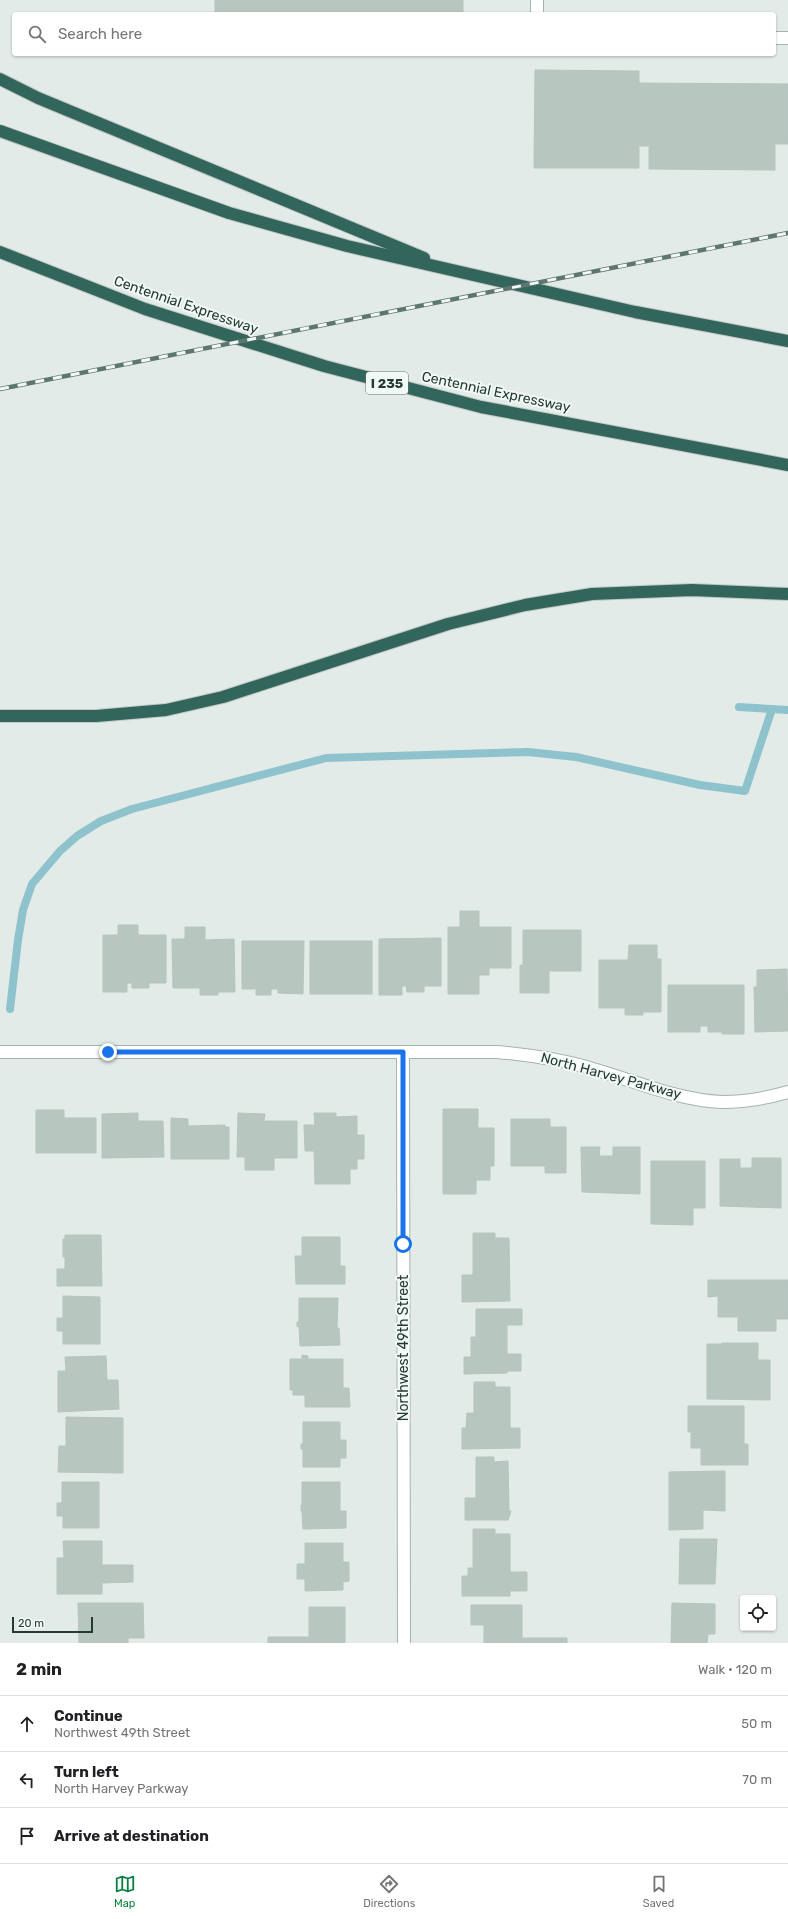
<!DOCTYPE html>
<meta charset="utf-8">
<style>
:root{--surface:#fff;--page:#f2f2f2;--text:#202124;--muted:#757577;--line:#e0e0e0;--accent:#0b8043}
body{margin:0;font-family:Rubik,sans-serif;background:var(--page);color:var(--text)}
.controls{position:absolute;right:12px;bottom:12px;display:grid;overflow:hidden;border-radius:4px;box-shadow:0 1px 3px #0004}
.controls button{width:36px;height:36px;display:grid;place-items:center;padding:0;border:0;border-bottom:1px solid var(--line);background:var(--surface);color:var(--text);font:20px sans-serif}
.scale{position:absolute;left:12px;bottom:10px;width:81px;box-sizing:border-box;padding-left:4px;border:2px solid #243b35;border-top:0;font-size:11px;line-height:14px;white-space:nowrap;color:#243b35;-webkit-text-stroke:3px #f2f8f5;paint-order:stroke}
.stop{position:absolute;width:12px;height:12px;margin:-9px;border:3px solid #1a73e8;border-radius:50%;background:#fff}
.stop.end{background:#1a73e8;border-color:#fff;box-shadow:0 1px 4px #0008}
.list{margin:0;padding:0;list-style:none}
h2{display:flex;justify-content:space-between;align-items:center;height:52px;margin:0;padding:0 16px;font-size:17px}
h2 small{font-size:13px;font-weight:400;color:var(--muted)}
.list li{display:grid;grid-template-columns:26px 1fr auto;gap:12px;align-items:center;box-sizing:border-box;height:56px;padding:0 16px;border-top:1px solid var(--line)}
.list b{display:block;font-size:15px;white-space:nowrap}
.list p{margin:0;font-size:13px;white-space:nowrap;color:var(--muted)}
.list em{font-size:13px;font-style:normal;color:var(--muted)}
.icon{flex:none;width:22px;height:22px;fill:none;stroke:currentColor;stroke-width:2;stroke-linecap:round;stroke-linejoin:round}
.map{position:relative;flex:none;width:788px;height:1643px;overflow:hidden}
.search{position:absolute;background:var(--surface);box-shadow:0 1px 3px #0004;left:12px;right:12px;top:12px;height:44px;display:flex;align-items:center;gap:10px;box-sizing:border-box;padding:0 14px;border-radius:4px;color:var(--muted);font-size:15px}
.sheet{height:220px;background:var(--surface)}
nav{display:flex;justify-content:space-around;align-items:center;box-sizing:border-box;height:56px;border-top:1px solid var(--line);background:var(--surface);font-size:11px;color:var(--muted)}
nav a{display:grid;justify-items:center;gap:2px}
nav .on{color:var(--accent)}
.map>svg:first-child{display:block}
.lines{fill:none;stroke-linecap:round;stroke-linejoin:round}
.stream{stroke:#8ec2cc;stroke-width:8}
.building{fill:#b8c6c0;stroke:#b5c4be}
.lane-casing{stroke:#a5b3ae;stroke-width:14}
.street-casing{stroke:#a5b3ae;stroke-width:14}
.highway-casing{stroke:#c2c8c6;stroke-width:14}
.lane{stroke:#fff;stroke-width:12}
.street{stroke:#fff;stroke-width:12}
.highway{stroke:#32655b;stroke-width:12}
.rail-casing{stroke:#5e7670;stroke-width:4.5}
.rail{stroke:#f2f8f5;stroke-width:3;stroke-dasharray:9;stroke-linecap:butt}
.route{stroke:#1a73e8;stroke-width:5}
.labels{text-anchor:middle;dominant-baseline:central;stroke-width:4;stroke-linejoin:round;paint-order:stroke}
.shield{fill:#f2f8f5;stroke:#62746f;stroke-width:1}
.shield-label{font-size:13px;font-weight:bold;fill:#243b35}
.street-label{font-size:14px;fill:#243b35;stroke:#f2f8f5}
</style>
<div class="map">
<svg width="788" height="1643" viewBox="0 0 788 1643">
<rect width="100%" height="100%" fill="#e2ebe7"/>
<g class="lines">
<g class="stream">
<polyline points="739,707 788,710"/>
<polyline points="10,1009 18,940 23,910 32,884 60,851 77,836 101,821 132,809 326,758 528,752 576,757 700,785 745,791 772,709"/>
</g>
</g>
<g class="building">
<rect x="215" y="0" width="248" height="14"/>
<polygon points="535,70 639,71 639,83 788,84 788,144 775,144 775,170 649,169 649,146 639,146 639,168 534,168"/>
<polygon points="460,911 479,911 479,927 511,927 511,968 489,968 489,975 479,975 479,994 448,994 448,927 460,927"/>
<polygon points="118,925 138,925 138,935 166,935 166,983 149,983 149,988 132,988 132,983 127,983 127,992 103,992 103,935 118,935"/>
<polygon points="185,927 205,927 205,940 234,939 235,992 218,992 218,995 200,995 200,988 173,988 172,939 185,939"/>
<polygon points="523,930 581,930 581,971 549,971 549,993 520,993 520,965 523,965"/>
<polygon points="441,938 441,986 424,986 424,992 407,992 406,986 402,986 402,995 379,995 379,939"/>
<polygon points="242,941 304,941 303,994 278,993 278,989 271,989 271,995 256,995 256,989 242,989"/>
<rect x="310" y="941" width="62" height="53"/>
<polygon points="629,945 657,945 657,959 661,959 661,1012 643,1012 643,1015 625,1015 625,1008 599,1008 599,960 628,960"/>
<polygon points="787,969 788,1031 755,1032 754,987 757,987 757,970"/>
<polygon points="668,985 744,985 744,1034 722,1034 722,1032 708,1032 708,1026 700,1026 700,1032 668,1032"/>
<polygon points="443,1109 478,1109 478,1128 494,1128 494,1166 490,1166 490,1180 476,1180 476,1194 443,1194"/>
<polygon points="36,1110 64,1110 64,1118 96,1118 96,1153 36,1153"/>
<polygon points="138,1113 138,1121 163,1121 164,1157 102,1158 102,1114"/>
<polygon points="238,1113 265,1114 264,1121 297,1121 297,1158 274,1158 274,1170 245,1170 245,1157 237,1157"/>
<polygon points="314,1113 336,1113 336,1117 357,1116 357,1135 364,1135 364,1159 357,1159 357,1169 350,1169 350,1184 315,1184 314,1151 305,1151 304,1125 315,1125"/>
<polygon points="171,1118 188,1119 188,1126 225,1125 225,1127 229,1127 229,1159 171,1159"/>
<polygon points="511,1119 550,1119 550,1127 566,1127 566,1173 545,1173 545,1166 511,1166"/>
<polygon points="581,1147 600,1147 599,1156 613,1156 613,1147 640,1147 640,1194 582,1192"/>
<polygon points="752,1158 781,1158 781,1208 720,1206 720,1159 740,1159 740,1168 752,1168"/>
<polygon points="651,1161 705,1161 705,1208 693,1208 693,1225 651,1224"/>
<polygon points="473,1233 495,1233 495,1238 509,1238 510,1301 462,1302 462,1275 473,1275"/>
<polygon points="65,1235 101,1235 102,1286 57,1286 57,1269 65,1269 65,1257 63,1257 63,1239 65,1239"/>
<polygon points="302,1237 340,1237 340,1266 345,1266 345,1284 296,1284 295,1256 302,1256"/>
<polygon points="708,1280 788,1280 788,1319 776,1319 776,1331 738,1331 738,1317 718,1317 718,1296 708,1297"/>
<polygon points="63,1296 100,1297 100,1344 63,1344 63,1331 57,1331 57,1318 63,1318"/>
<polygon points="299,1298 338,1298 337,1328 339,1328 340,1345 300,1346 299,1326 297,1327 297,1322 299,1322"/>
<polygon points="476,1309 522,1309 522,1325 507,1325 507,1354 521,1354 521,1371 507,1371 507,1373 464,1374 464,1357 471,1357 471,1337 476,1337"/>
<polygon points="722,1343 758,1343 758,1360 770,1360 770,1400 707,1399 707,1344 722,1344"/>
<polygon points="302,1355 308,1356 308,1359 343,1359 343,1388 349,1388 350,1407 305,1407 305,1395 293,1395 293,1390 290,1390 290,1359 302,1359"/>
<polygon points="106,1356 107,1380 118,1380 119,1409 58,1412 58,1371 66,1371 65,1357"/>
<polygon points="474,1382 495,1382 495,1387 510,1387 510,1428 520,1428 520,1448 462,1449 462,1428 466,1428 467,1413 474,1413"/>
<polygon points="688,1406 744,1406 744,1444 748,1444 748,1465 701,1465 701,1448 691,1448 691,1433 701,1432 688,1432"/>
<polygon points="66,1417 123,1418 123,1473 58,1472 59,1446 66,1446"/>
<polygon points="303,1422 340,1422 340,1440 346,1440 346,1458 340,1458 340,1467 303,1467 303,1449 301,1449 301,1444 303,1444"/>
<polygon points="476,1457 494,1457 494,1462 508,1461 509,1511 511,1511 508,1520 465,1520 465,1498 476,1498"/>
<polygon points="725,1471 725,1511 703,1510 703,1529 669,1530 669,1472"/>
<polygon points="62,1482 99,1482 99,1528 63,1528 63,1516 57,1516 57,1503 62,1503"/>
<polygon points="302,1482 340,1482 340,1511 346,1511 346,1528 303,1529 302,1511 301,1511 301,1505 302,1505"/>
<polygon points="473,1529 495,1529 495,1534 510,1534 510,1572 527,1572 527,1591 510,1591 510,1596 462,1596 462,1576 468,1576 468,1568 473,1568"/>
<polygon points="680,1539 717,1539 715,1584 679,1584"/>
<polygon points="63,1541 102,1541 102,1565 133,1565 133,1582 102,1583 102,1594 57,1594 57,1558 64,1558"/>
<polygon points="305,1543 343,1543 343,1562 349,1562 349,1581 343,1582 343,1590 305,1591 305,1579 297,1579 297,1564 305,1564"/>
<polygon points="78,1603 143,1603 144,1638 128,1638 128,1643 79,1643"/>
<polygon points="672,1603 715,1604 715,1634 708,1634 707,1643 671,1643"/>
<polygon points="471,1605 522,1605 522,1638 567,1638 567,1643 484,1643 484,1625 471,1625"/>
<polygon points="309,1607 345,1607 345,1643 268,1643 268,1637 309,1637"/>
</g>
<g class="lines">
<g class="lane-casing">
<g id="lane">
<polyline points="537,14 537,0"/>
<polyline points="774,38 788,38"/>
</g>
</g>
<g class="street-casing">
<g id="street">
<path d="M0,1052H497C530,1055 561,1059 593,1069C635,1081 677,1100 722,1102C744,1102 767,1098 788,1092"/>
<polyline points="403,1052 404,1643"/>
</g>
</g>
<g class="highway-casing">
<g id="highway">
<polyline points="0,79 38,98 424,258"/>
<polyline points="0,131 229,213 347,246 635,312 788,341"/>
<polyline points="0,252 145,309 324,366 481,407 788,465"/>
<polyline points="0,716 96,716 166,710 223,697 448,624 525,605 592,594 692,590 788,594"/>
</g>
</g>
<use href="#lane" class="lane"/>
<use href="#street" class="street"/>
<use href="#highway" class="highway"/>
<g class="rail-casing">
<polyline id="rail" points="0,389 788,233"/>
</g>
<use href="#rail" class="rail"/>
</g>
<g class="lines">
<polyline class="route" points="108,1052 403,1052 403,1244"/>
</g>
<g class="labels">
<rect class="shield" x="366" y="372" width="42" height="22" rx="3"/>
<g class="shield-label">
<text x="387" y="383">I 235</text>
</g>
<g class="street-label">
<text transform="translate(186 305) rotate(19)">Centennial Expressway</text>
<text transform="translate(496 392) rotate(12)">Centennial Expressway</text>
<text transform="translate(611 1076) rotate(15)">North Harvey Parkway</text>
<text transform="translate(403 1348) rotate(-90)">Northwest 49th Street</text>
</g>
</g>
</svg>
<div class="controls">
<button><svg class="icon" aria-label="locate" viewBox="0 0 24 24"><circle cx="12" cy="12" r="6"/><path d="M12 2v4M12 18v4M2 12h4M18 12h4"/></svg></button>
</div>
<div class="scale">20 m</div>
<div class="stop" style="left:403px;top:1244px"></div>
<div class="stop end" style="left:108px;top:1052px"></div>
<div class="search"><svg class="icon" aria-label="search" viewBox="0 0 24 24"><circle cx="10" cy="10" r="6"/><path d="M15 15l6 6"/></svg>Search here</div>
</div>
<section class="sheet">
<h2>2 min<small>Walk · 120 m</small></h2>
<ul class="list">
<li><svg class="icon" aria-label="ahead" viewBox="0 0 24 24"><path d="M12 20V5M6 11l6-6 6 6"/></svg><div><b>Continue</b><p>Northwest 49th Street</p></div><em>50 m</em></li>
<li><svg class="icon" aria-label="left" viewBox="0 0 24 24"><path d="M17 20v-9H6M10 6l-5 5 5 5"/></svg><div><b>Turn left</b><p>North Harvey Parkway</p></div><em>70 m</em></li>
<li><svg class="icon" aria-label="arrive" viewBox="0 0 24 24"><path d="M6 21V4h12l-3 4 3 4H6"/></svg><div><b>Arrive at destination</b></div></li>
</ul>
</section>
<nav>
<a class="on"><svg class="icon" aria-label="map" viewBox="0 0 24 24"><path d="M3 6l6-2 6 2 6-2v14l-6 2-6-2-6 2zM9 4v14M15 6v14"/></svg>Map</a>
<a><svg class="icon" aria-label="directions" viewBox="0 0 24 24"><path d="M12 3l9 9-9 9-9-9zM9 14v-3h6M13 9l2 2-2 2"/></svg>Directions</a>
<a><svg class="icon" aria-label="saved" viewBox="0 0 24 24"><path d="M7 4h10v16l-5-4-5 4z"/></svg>Saved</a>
</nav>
